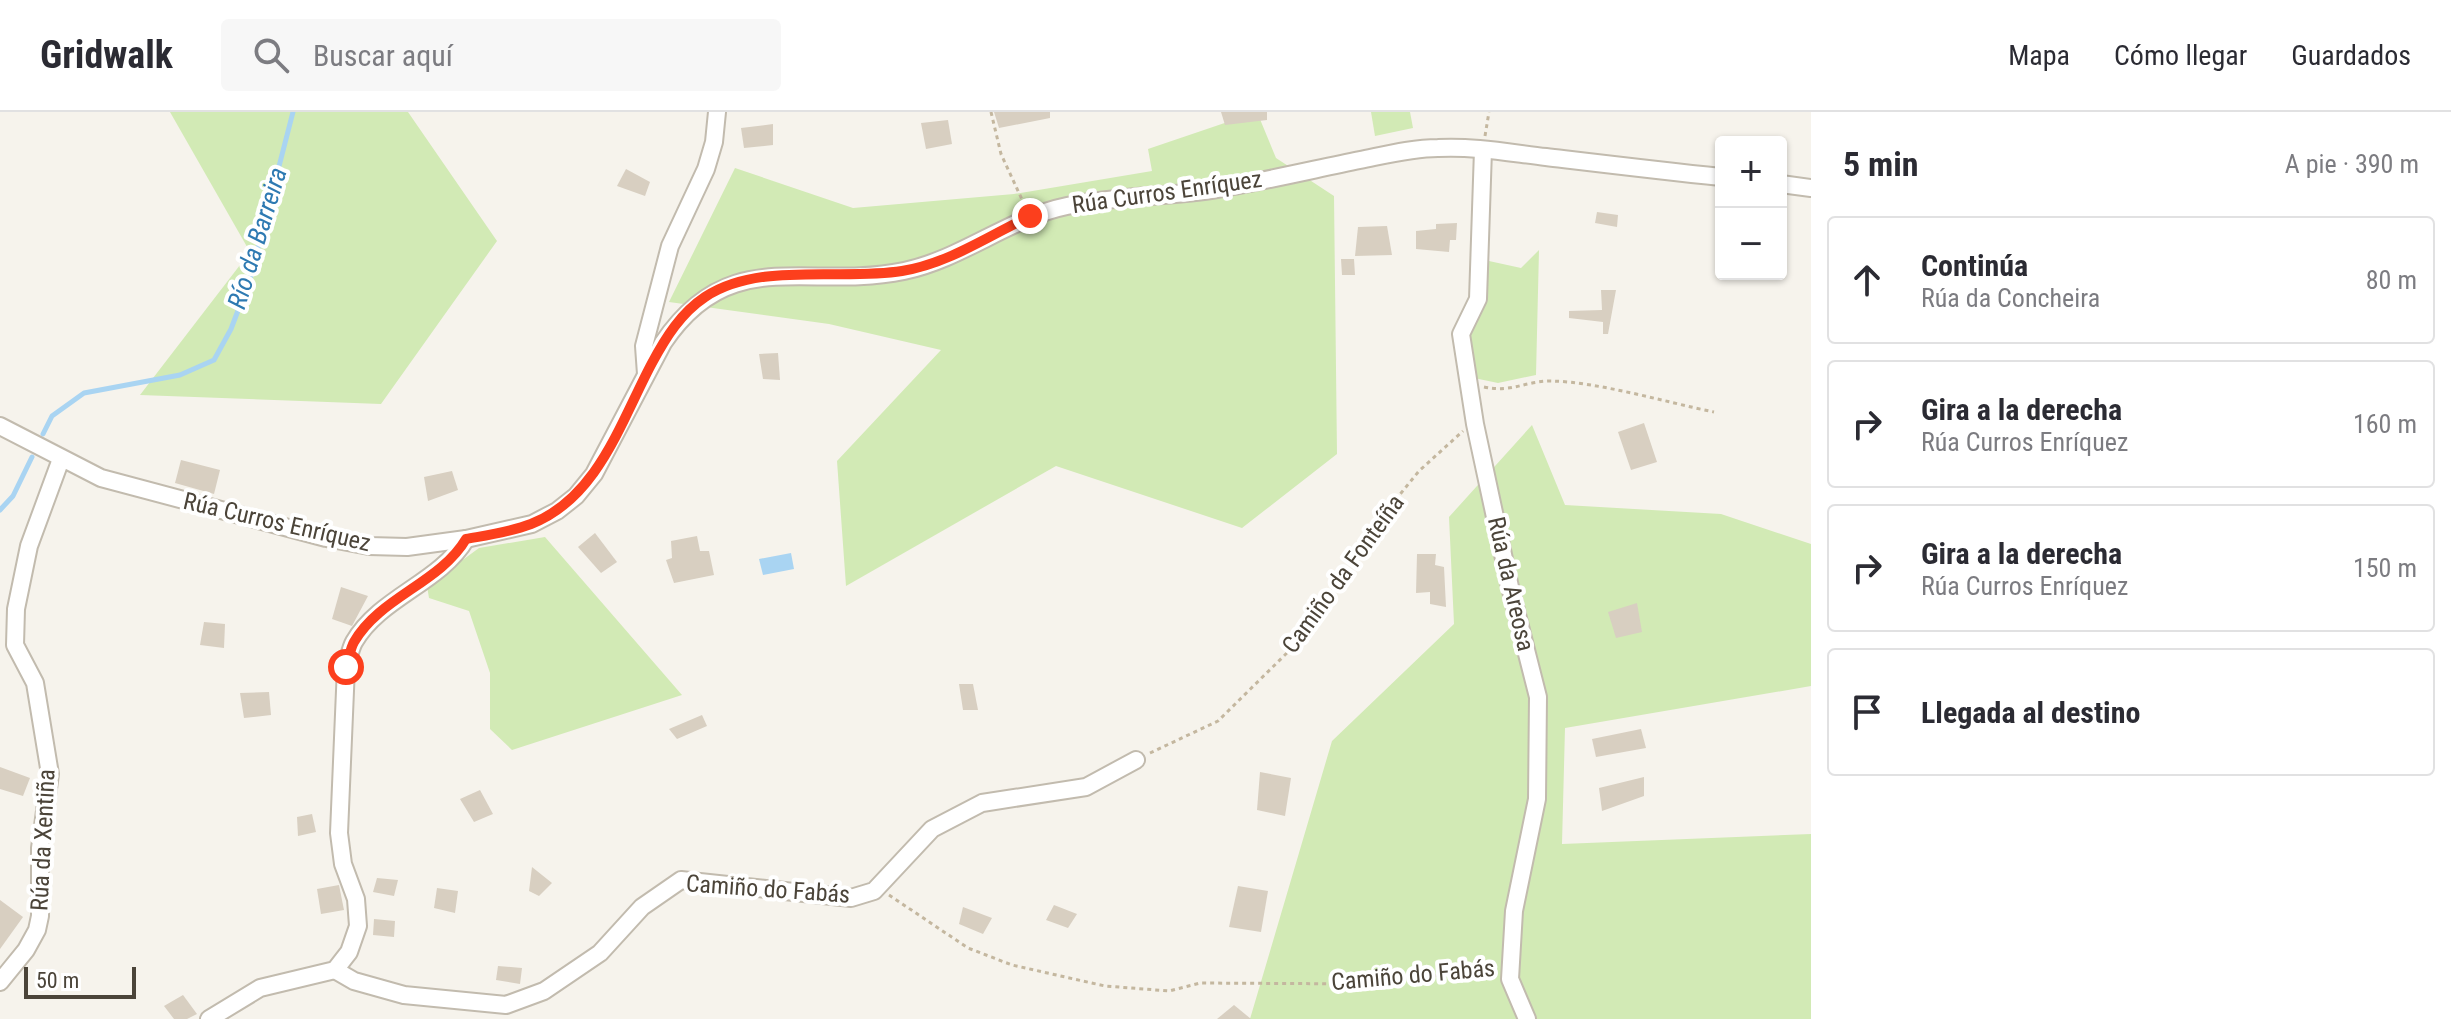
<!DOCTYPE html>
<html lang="es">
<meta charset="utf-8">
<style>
:root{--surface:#fff;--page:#f7f7f7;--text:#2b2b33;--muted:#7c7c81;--line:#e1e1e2}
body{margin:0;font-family:"Roboto Condensed",sans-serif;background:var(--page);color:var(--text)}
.controls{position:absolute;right:24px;top:24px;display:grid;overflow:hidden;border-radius:8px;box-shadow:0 2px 6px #0004}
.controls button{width:72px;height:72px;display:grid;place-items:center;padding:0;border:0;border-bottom:2px solid var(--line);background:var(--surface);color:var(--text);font:40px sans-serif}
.scale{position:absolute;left:24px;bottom:20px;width:112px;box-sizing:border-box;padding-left:8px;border:4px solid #4b4439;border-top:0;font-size:22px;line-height:28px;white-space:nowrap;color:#4b4439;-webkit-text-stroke:6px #fff;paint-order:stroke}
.stop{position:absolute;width:24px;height:24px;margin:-18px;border:6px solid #fc3f1d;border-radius:50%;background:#fff}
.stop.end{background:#fc3f1d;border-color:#fff;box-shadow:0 2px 8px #0008}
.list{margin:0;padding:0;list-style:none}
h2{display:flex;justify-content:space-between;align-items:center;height:104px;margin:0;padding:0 32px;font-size:34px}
h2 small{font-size:26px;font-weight:400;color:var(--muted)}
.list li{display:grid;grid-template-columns:52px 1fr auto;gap:24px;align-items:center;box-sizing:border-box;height:128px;margin:0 16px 16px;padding:0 16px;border:2px solid var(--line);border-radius:8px}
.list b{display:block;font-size:30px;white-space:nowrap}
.list p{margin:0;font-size:26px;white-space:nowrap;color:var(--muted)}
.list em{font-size:26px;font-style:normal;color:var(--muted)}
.icon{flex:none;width:44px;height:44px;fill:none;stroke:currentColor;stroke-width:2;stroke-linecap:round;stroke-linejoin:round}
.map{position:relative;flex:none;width:1811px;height:907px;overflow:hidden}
header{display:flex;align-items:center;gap:48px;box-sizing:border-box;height:112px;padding:0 40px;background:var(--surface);border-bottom:2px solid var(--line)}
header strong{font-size:38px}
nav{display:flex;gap:44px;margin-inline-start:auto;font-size:28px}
.search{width:560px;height:72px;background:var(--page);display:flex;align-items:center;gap:20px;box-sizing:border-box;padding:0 28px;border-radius:8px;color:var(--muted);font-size:30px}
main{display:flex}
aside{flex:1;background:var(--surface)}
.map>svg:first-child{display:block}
.green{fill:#d2eab5}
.water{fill:#a9d4f2}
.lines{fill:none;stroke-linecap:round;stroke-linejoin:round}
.stream{stroke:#a9d4f2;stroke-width:5}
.building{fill:#d8cfc1}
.minor-casing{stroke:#c2bbae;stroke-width:20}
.path{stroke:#c4b79f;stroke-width:3;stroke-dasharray:4 4;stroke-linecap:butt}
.minor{stroke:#fff;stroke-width:16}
.route{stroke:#fc3f1d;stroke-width:10}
.labels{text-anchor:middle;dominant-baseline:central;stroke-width:8;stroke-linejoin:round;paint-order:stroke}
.street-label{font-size:24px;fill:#4b4439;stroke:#fff}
.water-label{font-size:26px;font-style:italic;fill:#2e7ab2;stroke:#fff}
</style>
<header>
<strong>Gridwalk</strong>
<div class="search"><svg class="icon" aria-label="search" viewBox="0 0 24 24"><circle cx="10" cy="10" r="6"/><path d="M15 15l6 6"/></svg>Buscar aquí</div>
<nav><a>Mapa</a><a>Cómo llegar</a><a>Guardados</a></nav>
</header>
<main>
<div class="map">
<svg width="1811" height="907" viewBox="0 0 1811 907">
<rect width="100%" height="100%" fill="#f6f3ec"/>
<g class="green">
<polygon points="170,0 408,0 497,129 381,292 140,283 250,140"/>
<polygon points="1257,0 1276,46 1334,84 1337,342 1242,416 1056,354 846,474 837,349 941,238 829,212 669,190 735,56 853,96 1014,82 1152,59 1148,37"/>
<polygon points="1371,0 1410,0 1413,16 1375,24"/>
<polygon points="1539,138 1536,263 1498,271 1474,266 1468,224 1483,190 1489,149 1521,156"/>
<polygon points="1532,313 1565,393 1721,402 1811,432 1811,574 1565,616 1562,732 1811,722 1811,907 1250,907 1332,629 1454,512 1449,405"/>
<polygon points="545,425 682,583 512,638 490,617 490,561 469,499 429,486 427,474 479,436"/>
</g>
<polygon class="water" points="791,441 794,457 763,463 759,447"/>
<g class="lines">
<g class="stream">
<polyline points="43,322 52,304 84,281 180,263 214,248 231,217 250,167 293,0"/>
<polyline points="0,398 13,384 32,345"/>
</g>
</g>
<g class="building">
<polygon points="994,0 1050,0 1050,6 999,16"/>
<polygon points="1221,0 1267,0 1267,8 1225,13"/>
<polygon points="948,8 952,32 926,37 921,11"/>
<polygon points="773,12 773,33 744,36 741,16"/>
<polygon points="626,57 650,70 645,84 617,74"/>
<polygon points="1597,100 1618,103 1617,115 1595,111"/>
<polygon points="1457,111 1456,128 1450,128 1449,140 1416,137 1416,119 1436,117 1436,112"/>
<polygon points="1387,114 1392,143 1355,144 1358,115"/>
<polygon points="1341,147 1354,147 1355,163 1342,163"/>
<polygon points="1601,178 1616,178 1608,222 1603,222 1603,210 1569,206 1569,199 1602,198"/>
<polygon points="778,241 780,268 763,267 759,242"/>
<polygon points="1644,311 1657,350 1631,358 1618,320"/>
<polygon points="181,348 220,358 214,382 175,371"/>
<polygon points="452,359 458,378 428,389 424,365"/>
<polygon points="595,421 617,450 601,461 578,435"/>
<polygon points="697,424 700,439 709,439 714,463 674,471 666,448 672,446 671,429"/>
<polygon points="1417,442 1436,442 1435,453 1444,455 1446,495 1430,492 1430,480 1416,481"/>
<polygon points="341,475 368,484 352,514 332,507"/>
<polygon points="1637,491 1642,520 1616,526 1608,500"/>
<polygon points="204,510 225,512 224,536 200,533"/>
<polygon points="959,572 973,572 978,598 963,598"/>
<polygon points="269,580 271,603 244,606 240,581"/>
<polygon points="702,603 707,614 677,627 669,617"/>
<polygon points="1641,617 1646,636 1596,645 1592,627"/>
<polygon points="0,655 30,666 23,684 0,677"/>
<polygon points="1260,660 1291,666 1285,704 1257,698"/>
<polygon points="1644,665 1644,684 1602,699 1599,676"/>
<polygon points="480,678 493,702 474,710 460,687"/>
<polygon points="312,702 316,720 298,724 297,705"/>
<polygon points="532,755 552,771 539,784 529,779"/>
<polygon points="377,766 398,768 394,784 373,780"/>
<polygon points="339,773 344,798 321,802 317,777"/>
<polygon points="1238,774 1268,779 1261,820 1229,815"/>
<polygon points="437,776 458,779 455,801 434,796"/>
<polygon points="0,788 23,805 0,837"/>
<polygon points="1054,793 1077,802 1068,816 1046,808"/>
<polygon points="963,795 992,806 983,822 959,812"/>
<polygon points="374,807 395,809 394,825 373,823"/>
<polygon points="498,854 522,856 520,872 496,868"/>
<polygon points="183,883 197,902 187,907 174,907 164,894"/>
<polygon points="1234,893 1251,907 1217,907"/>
</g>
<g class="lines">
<g class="minor-casing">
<g id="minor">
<polyline points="1483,38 1478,187 1461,222 1475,312 1510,475 1538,585 1537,687 1514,799 1510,867 1527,907"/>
<polyline points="1781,72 1811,76"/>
<polyline points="646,262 644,234 670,134 706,57 714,30 717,0"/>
<path d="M0,314L101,366L326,426L369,434L407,435L466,427L532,412L557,399L576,384L594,362L663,231C730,131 807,179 904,159C962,147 1009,106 1067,94C1114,84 1164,85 1211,78C1261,70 1311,58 1360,48C1385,43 1412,36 1438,36C1474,34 1511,41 1546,45C1605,52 1663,59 1721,65"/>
<polyline points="335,858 354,869 404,883 506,893 544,879 600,841 642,795 681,768 851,786 874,779 932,717 982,691 1086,675 1136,648"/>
<polyline points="0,870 26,838 37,818 40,804 40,736 50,662 35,571 15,533 16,497 29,434 61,347"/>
<path d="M209,907L260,876L335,858L349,840L358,814L356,787L343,752L339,721L346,555C349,547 350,537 354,530C380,485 440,471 466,427"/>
</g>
</g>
<g class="path">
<polyline points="991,0 1001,42 1025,94"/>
<polyline points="1485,24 1489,0"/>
<path d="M1484,275C1511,281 1525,269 1551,269C1599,270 1665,290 1714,300"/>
<polyline points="1150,641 1218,609 1297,531 1371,418 1419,359 1463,319"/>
<polyline points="889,783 968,836 1012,853 1105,874 1169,879 1200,871 1371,872 1497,856"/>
</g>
<use href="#minor" class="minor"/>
</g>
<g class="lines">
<path class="route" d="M346,555C349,547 350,537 354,530C380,485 440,471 466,427C488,423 510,420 531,412C598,386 621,309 652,251C666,225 681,201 705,185C759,149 840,169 902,159C947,152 989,124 1030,104"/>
</g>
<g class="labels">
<g class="street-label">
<text transform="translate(1167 80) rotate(-8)">Rúa Curros Enríquez</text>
<text transform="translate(277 410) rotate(13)">Rúa Curros Enríquez</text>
<text transform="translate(1343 462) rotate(-54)">Camiño da Fonteíña</text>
<text transform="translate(1511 472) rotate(77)">Rúa da Areosa</text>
<text transform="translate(43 728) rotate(-87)">Rúa da Xentiña</text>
<text transform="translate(768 777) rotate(4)">Camiño do Fabás</text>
<text transform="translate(1413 863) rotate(-5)">Camiño do Fabás</text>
</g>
<g class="water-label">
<text transform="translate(257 126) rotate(-73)">Río da Barreira</text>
</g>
</g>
</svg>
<div class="controls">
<button>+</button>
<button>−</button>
</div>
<div class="scale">50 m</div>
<div class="stop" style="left:346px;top:555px"></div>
<div class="stop end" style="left:1030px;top:104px"></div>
</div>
<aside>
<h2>5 min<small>A pie · 390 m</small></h2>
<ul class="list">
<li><svg class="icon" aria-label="ahead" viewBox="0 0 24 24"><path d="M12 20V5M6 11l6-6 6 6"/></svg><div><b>Continúa</b><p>Rúa da Concheira</p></div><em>80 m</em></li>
<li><svg class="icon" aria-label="right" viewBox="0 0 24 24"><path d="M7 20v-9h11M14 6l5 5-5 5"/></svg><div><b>Gira a la derecha</b><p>Rúa Curros Enríquez</p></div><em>160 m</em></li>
<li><svg class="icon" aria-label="right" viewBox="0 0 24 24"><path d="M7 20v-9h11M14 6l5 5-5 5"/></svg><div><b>Gira a la derecha</b><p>Rúa Curros Enríquez</p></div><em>150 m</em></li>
<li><svg class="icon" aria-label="arrive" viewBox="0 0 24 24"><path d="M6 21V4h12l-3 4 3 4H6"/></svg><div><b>Llegada al destino</b></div></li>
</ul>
</aside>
</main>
